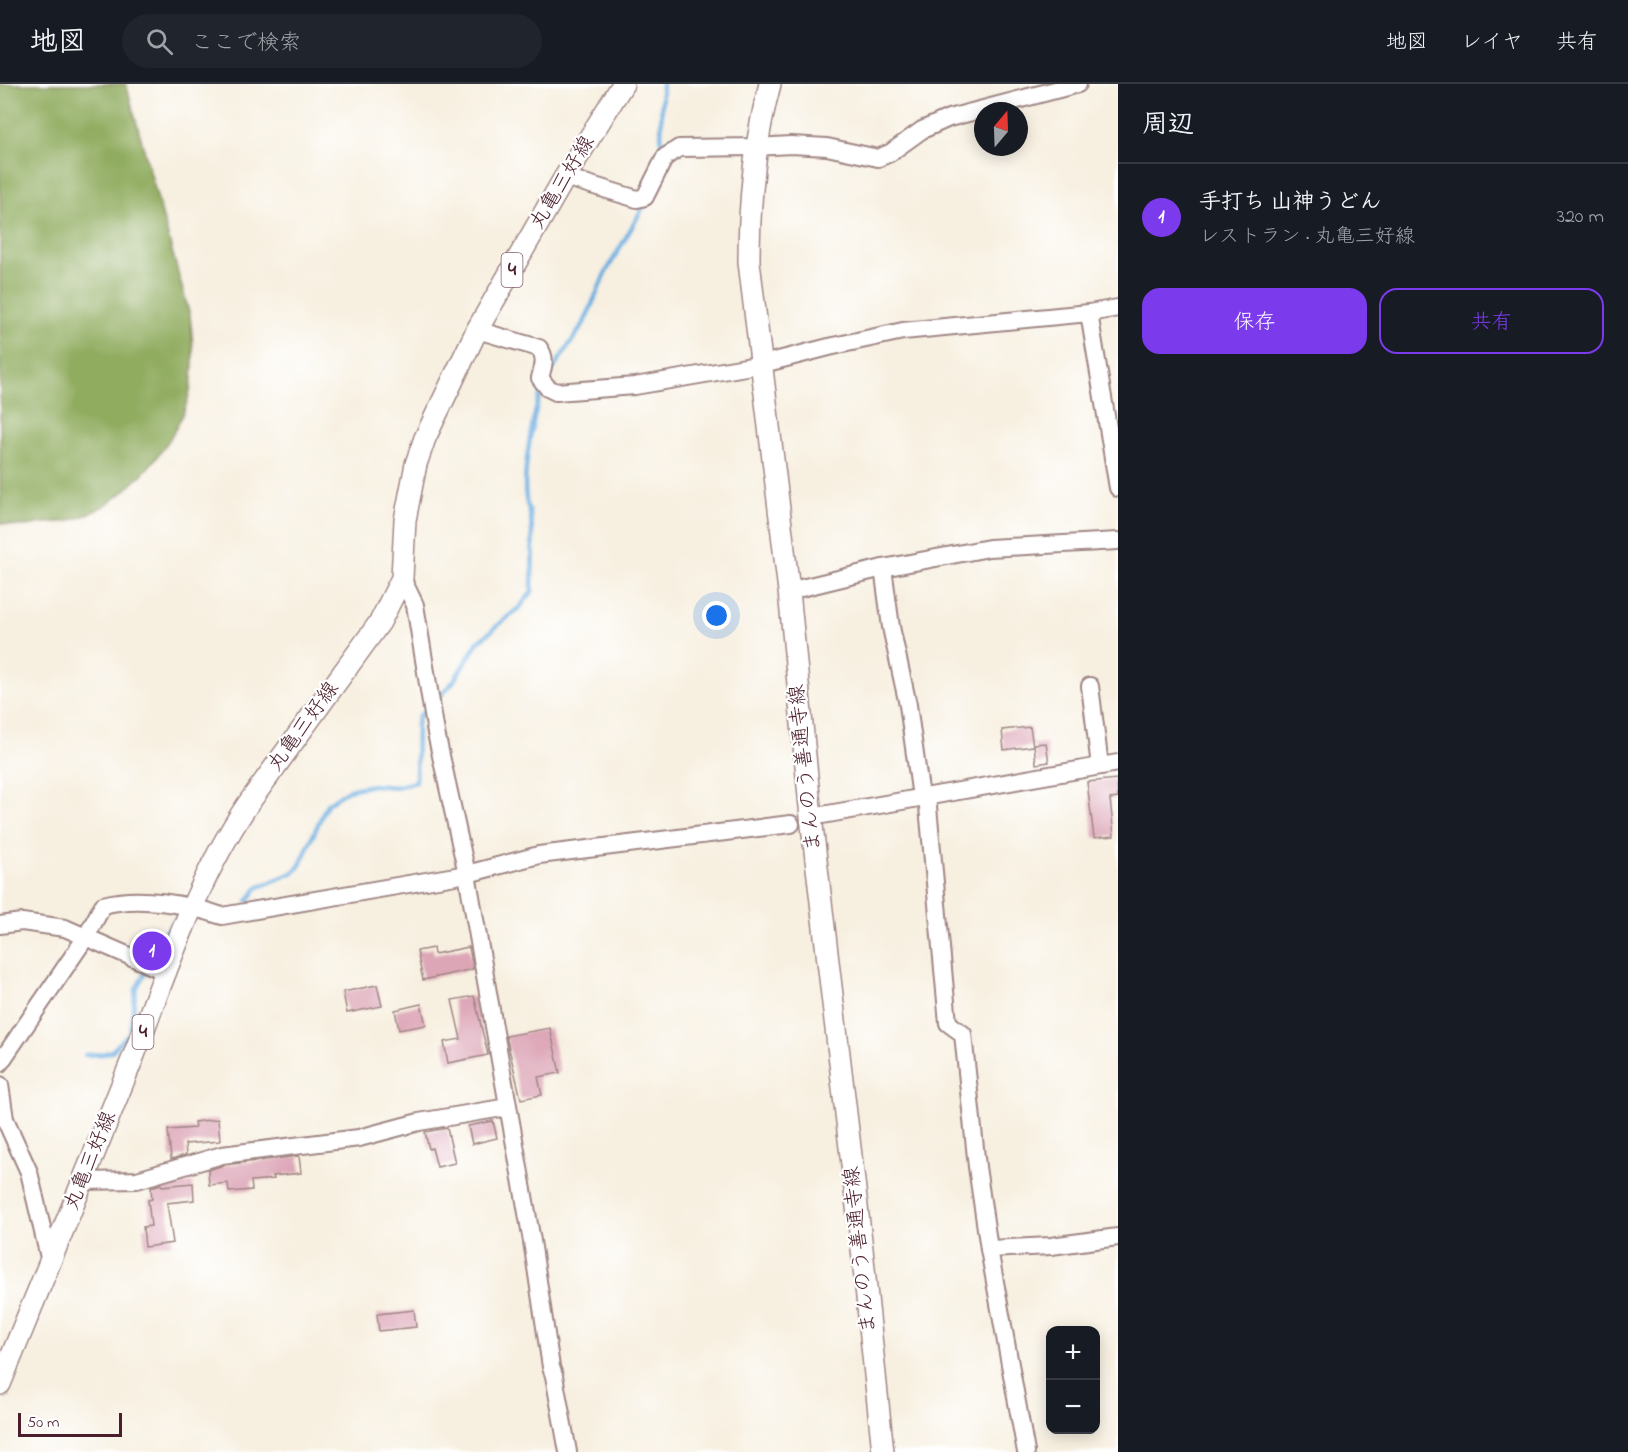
<!DOCTYPE html>
<html lang="ja">
<meta charset="utf-8">
<style>
:root{--surface:#171b24;--page:#20242c;--text:#f1f3f6;--muted:#9ea1a6;--line:#363941;--accent:#7c3aed}
body{margin:0;font-family:"Indie Flower","Klee One",sans-serif;background:var(--page);color:var(--text)}
.controls{position:absolute;right:18px;bottom:18px;display:grid;overflow:hidden;border-radius:12px;box-shadow:0 3px 15px #0003}
.controls button{width:54px;height:54px;display:grid;place-items:center;padding:0;border:0;border-bottom:2px solid var(--line);background:var(--surface);color:var(--text);font:30px sans-serif}
.compass{position:absolute;left:974px;top:18px;width:54px;height:54px;border-radius:50%;background:var(--surface);box-shadow:0 3px 15px #0003;rotate:19deg}
.scale{position:absolute;left:18px;bottom:15px;width:104px;box-sizing:border-box;padding-left:6px;border:3px solid #4a1f2b;border-top:0;font-size:16px;line-height:21px;white-space:nowrap;color:#4a1f2b;-webkit-text-stroke:4px #fff;paint-order:stroke}
.you{position:absolute;left:717px;top:532px;width:21px;height:21px;margin:-15px;border:4px solid #fff;border-radius:50%;background:#1a73e8;box-shadow:0 0 0 9px #1a73e833}
.badge{display:grid;place-items:center;width:39px;height:39px;border-radius:50%;background:var(--accent);color:#fff;font-size:20px;font-weight:700}
.pin{position:absolute;translate:-50% -50%;border:3px solid #fff;box-shadow:0 2px 6px #0006}
.list{margin:0;padding:0;list-style:none}
h2{display:flex;justify-content:space-between;align-items:center;height:78px;margin:0;padding:0 24px;font-size:26px}
h2 small{font-size:20px;font-weight:400;color:var(--muted)}
.list li{display:grid;grid-template-columns:39px 1fr auto;gap:18px;align-items:center;box-sizing:border-box;height:108px;padding:0 24px;border-top:2px solid var(--line)}
.list b{display:block;font-size:22px;white-space:nowrap}
.list p{margin:0;font-size:20px;white-space:nowrap;color:var(--muted)}
.list em{font-size:20px;font-style:normal;color:var(--muted)}
.actions{display:flex;gap:12px;padding:18px 24px}
.actions a{flex:1;padding:14px 0;border:2px solid var(--accent);border-radius:18px;text-align:center;font-size:21px;color:var(--accent)}
.actions .main{background:var(--accent);color:#fff}
.icon{flex:none;width:33px;height:33px;fill:none;stroke:currentColor;stroke-width:2;stroke-linecap:round;stroke-linejoin:round}
.map{position:relative;flex:none;width:1118px;height:1368px;overflow:hidden}
header{display:flex;align-items:center;gap:36px;box-sizing:border-box;height:84px;padding:0 30px;background:var(--surface);border-bottom:2px solid var(--line)}
header strong{font-size:28px}
nav{display:flex;gap:33px;margin-inline-start:auto;font-size:21px}
.search{width:420px;height:54px;background:var(--page);display:flex;align-items:center;gap:15px;box-sizing:border-box;padding:0 21px;border-radius:33px;color:var(--muted);font-size:22px}
main{display:flex}
aside{flex:1;background:var(--surface)}
.map>svg:first-child{display:block}
.forest{fill:#90ac5f;stroke:#6d6645;stroke-width:1.5}
.lines{fill:none;stroke-linecap:round;stroke-linejoin:round}
.stream{stroke:#6baee0;stroke-width:4.5}
.building{fill:#dda6b7}
.minor-casing{stroke:#a08785;stroke-width:20}
.major-casing{stroke:#a08785;stroke-width:24}
.minor{stroke:#fff;stroke-width:16}
.major{stroke:#fff;stroke-width:21}
.labels{text-anchor:middle;dominant-baseline:central;stroke-width:4.5;stroke-linejoin:round;paint-order:stroke}
.shield{fill:#fff;stroke:#80626b;stroke-width:1.5}
.shield-label{font-size:20px;font-weight:bold;fill:#4a1f2b}
.street-label{font-size:21px;fill:#4a1f2b;stroke:#fff}
</style>
<header>
<strong>地図</strong>
<div class="search"><svg class="icon" aria-label="search" viewBox="0 0 24 24"><circle cx="10" cy="10" r="6"/><path d="M15 15l6 6"/></svg>ここで検索</div>
<nav><a>地図</a><a>レイヤ</a><a>共有</a></nav>
</header>
<main>
<div class="map">
<svg width="1118" height="1368" viewBox="0 0 1118 1368">
<rect width="100%" height="100%" fill="#fff"/>
<filter id="ink" filterUnits="userSpaceOnUse"><feTurbulence type="fractalNoise" baseFrequency=".0167" numOctaves="2"/><feDisplacementMap in="SourceGraphic" scale="12" xChannelSelector="R" yChannelSelector="G"/><feConvolveMatrix kernelMatrix="1 2 1 2 8 2 1 2 1" color-interpolation-filters="sRGB"/></filter>
<filter id="wash" filterUnits="userSpaceOnUse"><feTurbulence type="fractalNoise" baseFrequency=".008" numOctaves="4" result="noise"/><feDisplacementMap in="SourceGraphic" scale="24" xChannelSelector="R" yChannelSelector="G"/><feGaussianBlur stdDeviation="1.35" result="paint"/><feColorMatrix in="noise" values="0 0 0 0 0 0 0 0 0 0 0 0 0 0 0 0 0 1.4 0 .05"/><feComposite in="paint" operator="in"/></filter>
<g filter="url(#wash)">
<rect width="100%" height="100%" fill="#f7efdf"/>
<path class="forest" d="M0,0H126L190,232C194,263 196,297 184,327C165,373 118,425 68,437C61,439 52,438 45,439C26,442 19,444 0,439Z"/>
<g class="lines">
<g class="stream">
<polyline points="661,60 662,0"/>
<polyline points="549,291 584,239 605,190 645,120"/>
<path d="M435,618L453,598L478,558L520,523L532,508C532,485 534,461 531,437C531,430 527,422 526,415C522,390 533,327 543,304"/>
<polyline points="248,817 257,804 294,788 300,781 327,720 348,706 373,701 395,703 416,698 417,639 419,632 427,625"/>
<polyline points="150,877 160,854 177,834"/>
<polyline points="85,971 103,970 112,967 130,948 136,905 147,885"/>
</g>
</g>
<g id="blocks">
<g class="building">
<polygon points="1030,643 1033,662 1004,666 1002,646"/>
<polygon points="1046,659 1049,678 1036,680 1034,660"/>
<polygon points="1117,695 1118,714 1110,715 1114,752 1094,754 1087,698"/>
<polygon points="469,863 473,885 423,896 417,867 433,864 434,870"/>
<polygon points="377,901 382,922 347,929 343,908"/>
<polygon points="474,912 488,971 448,979 444,958 461,955 452,916"/>
<polygon points="421,920 426,941 399,946 395,926"/>
<polygon points="550,944 560,989 538,993 542,1011 521,1015 506,952"/>
<polygon points="218,1035 220,1057 185,1060 186,1071 171,1075 168,1046 195,1044 194,1038"/>
<polygon points="493,1037 497,1054 472,1060 468,1042"/>
<polygon points="447,1044 455,1079 437,1083 432,1064 429,1065 425,1048"/>
<polygon points="299,1072 301,1089 273,1092 274,1095 251,1097 252,1106 229,1108 228,1099 209,1101 208,1086 224,1081"/>
<polygon points="193,1099 194,1116 167,1119 173,1159 145,1163 143,1143 151,1142 148,1116 152,1115 151,1103 161,1100 162,1102"/>
<polygon points="414,1226 416,1243 379,1247 377,1230"/>
</g>
</g>
</g>
<g filter="url(#ink)">
<use href="#blocks" fill-opacity="0" stroke="#a08785" stroke-width="1.5"/>
<g class="lines">
<g class="minor-casing">
<g id="minor">
<polyline points="565,93 637,115 645,113 665,73 679,64 756,63 791,61 827,63 878,74 890,69 922,46 949,34 1078,0"/>
<polyline points="1089,229 1118,404"/>
<path d="M477,246L539,264C547,274 543,283 540,294L548,304L556,308L635,302L763,280L829,263L903,247L1089,229L1118,224"/>
<polyline points="883,484 891,543 908,621 921,713"/>
<polyline points="402,494 415,521 436,649 467,790 532,1157 551,1283 554,1292 568,1368"/>
<polyline points="789,507 883,484 989,464 1118,457"/>
<polyline points="1090,602 1100,682"/>
<polyline points="927,712 948,939 963,950 977,1083 989,1165 1026,1368"/>
<polyline points="811,733 1118,679"/>
<polyline points="0,841 22,838 65,844 166,888"/>
<path d="M0,979L86,853L103,821C138,811 187,820 222,832L467,790L539,771L791,740"/>
<polyline points="0,1001 5,1035 29,1088 50,1178"/>
<polyline points="83,1097 137,1096 222,1071 359,1054 419,1038 508,1023"/>
<polyline points="989,1165 1051,1162 1118,1153"/>
</g>
</g>
<g class="major-casing">
<g id="major">
<path d="M770,0C754,59 749,117 749,178L789,507L811,733L862,1165L883,1368"/>
<path d="M0,1300C44,1192 89,1084 132,976C166,889 195,798 248,720L380,538L402,494L405,436L416,380L425,354L477,246L565,93L623,0"/>
</g>
</g>
<use href="#minor" class="minor"/>
<use href="#major" class="major"/>
</g>
</g>
<g class="labels">
<g class="shield">
<rect x="501.5" y="169" width="21" height="34" rx="4.5"/>
<rect x="132.5" y="931" width="21" height="34" rx="4.5"/>
</g>
<g class="shield-label">
<text x="512" y="186">4</text>
<text x="143" y="948">4</text>
</g>
<g class="street-label">
<text transform="translate(563 99) rotate(-59)">丸亀三好線</text>
<text transform="translate(304 643) rotate(-54)">丸亀三好線</text>
<text transform="translate(806 684) rotate(-96)">まんのう善通寺線</text>
<text transform="translate(91 1077) rotate(-68)">丸亀三好線</text>
<text transform="translate(861 1166) rotate(-96)">まんのう善通寺線</text>
</g>
</g>
</svg>
<div class="controls">
<button>+</button>
<button>−</button>
</div>
<svg class="compass" viewBox="-18 -18 36 36"><path d="M0-13l5 13h-10z" fill="#e53935"/><path d="M0 13l5-13h-10z" fill="#9ea1a6"/></svg>
<div class="scale">50 m</div>
<div class="you"></div>
<div class="pin badge" style="left:152px;top:867px">1</div>
</div>
<aside>
<h2>周辺<small></small></h2>
<ul class="list">
<li><span class="badge">1</span><div><b>手打ち 山神うどん</b><p>レストラン · 丸亀三好線</p></div><em>320 m</em></li>
</ul>
<div class="actions"><a class="main">保存</a><a>共有</a></div>
</aside>
</main>
